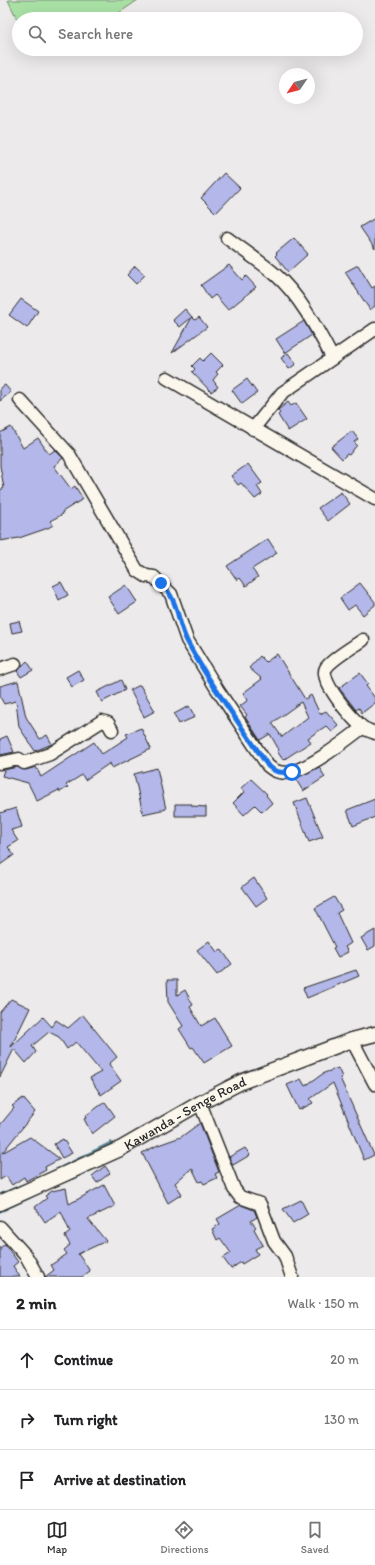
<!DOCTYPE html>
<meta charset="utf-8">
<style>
:root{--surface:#fff;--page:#f2f2f2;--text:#202124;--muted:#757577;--line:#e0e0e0;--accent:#2b2b2b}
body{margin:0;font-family:Itim,sans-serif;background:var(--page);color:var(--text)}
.compass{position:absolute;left:279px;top:68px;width:36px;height:36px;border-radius:50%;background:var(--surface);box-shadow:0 4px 16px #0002;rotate:235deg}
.stop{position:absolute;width:12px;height:12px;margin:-9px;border:3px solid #1a73e8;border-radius:50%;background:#fff}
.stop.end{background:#1a73e8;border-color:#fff;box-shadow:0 1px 4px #0008}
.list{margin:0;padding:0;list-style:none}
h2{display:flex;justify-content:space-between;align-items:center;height:52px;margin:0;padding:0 16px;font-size:17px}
h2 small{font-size:13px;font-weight:400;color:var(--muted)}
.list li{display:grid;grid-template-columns:26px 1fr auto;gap:12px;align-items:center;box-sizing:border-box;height:60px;padding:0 16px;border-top:1px solid var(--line)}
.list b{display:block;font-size:15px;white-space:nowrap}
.list em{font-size:13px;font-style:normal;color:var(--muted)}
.icon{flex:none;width:22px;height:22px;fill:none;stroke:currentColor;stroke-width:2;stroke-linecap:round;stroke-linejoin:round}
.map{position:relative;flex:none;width:375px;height:1277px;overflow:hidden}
.search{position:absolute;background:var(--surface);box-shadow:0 4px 16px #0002;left:12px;right:12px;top:12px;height:44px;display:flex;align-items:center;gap:10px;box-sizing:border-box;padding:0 14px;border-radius:22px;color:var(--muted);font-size:15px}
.sheet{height:232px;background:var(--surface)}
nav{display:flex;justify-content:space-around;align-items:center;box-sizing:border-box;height:56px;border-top:1px solid var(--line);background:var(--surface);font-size:11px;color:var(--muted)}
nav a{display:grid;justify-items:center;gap:2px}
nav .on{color:var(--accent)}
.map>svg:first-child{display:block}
.green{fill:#a9e1a5;stroke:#6a8668}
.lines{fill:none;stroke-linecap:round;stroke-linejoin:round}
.stream{stroke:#5e8b98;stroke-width:3.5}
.building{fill:#b3b7e9;stroke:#2b2b2b;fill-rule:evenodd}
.minor-casing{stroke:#2b2b2b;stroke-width:15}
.tertiary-casing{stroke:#2b2b2b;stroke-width:17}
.minor{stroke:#fbf7ec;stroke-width:12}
.tertiary{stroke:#fbf7ec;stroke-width:14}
.route{stroke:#1a73e8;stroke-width:5}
.labels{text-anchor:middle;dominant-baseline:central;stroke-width:3.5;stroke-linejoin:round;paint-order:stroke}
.street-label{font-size:14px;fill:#2b2b2b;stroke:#fbf7ec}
</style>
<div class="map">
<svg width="375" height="1277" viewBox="0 0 375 1277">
<rect width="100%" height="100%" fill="#edeaeb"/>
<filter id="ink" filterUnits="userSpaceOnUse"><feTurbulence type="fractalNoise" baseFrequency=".025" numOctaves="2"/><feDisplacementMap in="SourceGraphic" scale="8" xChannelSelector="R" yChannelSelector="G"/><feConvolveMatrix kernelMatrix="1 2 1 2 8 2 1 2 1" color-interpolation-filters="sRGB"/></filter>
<g filter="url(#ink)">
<polygon class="green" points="8,0 138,0 110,19 19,19 19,21 17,19"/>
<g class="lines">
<g class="stream">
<polyline points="51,1173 111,1143"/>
<polyline points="70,1179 99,1166"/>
<polyline points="2,1194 21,1186"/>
<polyline points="0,1211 32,1196"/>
</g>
</g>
<g class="building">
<polygon points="224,173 240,188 216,213 201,198"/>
<polygon points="375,218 375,249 360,227"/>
<polygon points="294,238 308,254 288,272 275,256 277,254 276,253"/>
<polygon points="229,265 242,280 246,276 256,287 228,310 215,295 210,299 201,285"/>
<polygon points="358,265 372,288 375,286 375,306 370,310 345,272"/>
<polygon points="135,266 145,275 136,284 127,275"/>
<polygon points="21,299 38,311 27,328 9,315"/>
<polygon points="185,309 192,317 180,327 173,320"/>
<polygon points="192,317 195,320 199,317 207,327 172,353"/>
<polygon points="304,321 312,335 285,353 276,339"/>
<polygon points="211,353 223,365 216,372 218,374 213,380 218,387 211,392 192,372 195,369 192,366 200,358 203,361"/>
<polygon points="288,353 296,364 289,369 281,358"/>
<polygon points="247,379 257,393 242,404 232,390"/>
<polygon points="5,385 11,392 0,401 0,388"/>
<polygon points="288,402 291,406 296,403 307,419 288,431 278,415 280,413 278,410"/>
<polygon points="11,427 23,448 38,438 49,454 55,450 63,458 54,466 71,489 75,486 83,499 62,512 63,514 50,521 53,525 48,528 19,538 0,541 0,490 4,488 0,466 0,433"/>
<polygon points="352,431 358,439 354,442 357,445 349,455 347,454 342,459 331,447"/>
<polygon points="248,464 262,483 257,486 262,494 255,499 241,483 238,485 231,476"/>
<polygon points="341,492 350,504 328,521 318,508"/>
<polygon points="268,539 277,553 252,569 258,577 246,586 240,578 237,580 227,566"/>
<polygon points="61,582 68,595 59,600 53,586"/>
<polygon points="360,583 375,602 375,605 363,615 355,605 348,610 340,598"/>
<polygon points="126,585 137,602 119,614 108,597"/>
<polygon points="19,621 22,631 12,633 10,623"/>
<path d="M277,654L305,699L311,695L320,714L326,711L339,726L332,732L326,726L308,738L311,742L283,760L277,751L279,750L270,734L260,740L245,717L247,715L240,706L248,700L243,693L262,679L249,668L260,656L266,662ZM301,702L308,717L282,737L272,723Z"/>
<polygon points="27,661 33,670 21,677 17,671"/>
<polygon points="78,670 84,680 72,687 66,677"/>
<polygon points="360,673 368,684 366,686 375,698 375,703 362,713 359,708 356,710 339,688"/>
<polygon points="121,680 125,690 102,702 97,692"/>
<polygon points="18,681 26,717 40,739 47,735 52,744 35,751 19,727 16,701 4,704 0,697 0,686"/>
<polygon points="140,685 155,711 144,717 130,690"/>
<polygon points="189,706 195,717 179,724 174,714"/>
<polygon points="141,728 151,749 112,768 110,763 85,780 82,775 66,785 68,787 60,792 59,790 37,801 28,783 2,776 4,770 17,767 26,770 36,767 41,777 94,742 102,754 128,737 126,734"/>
<polygon points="7,736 14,752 0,755 0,739"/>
<polygon points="319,767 325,777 303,791 295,778"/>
<polygon points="157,768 166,809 143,814 134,774"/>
<polygon points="251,779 267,794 266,795 272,803 262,812 255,805 244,815 233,803 244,792 241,788"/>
<polygon points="307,798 323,837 309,842 294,803"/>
<polygon points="375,799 375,817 353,826 347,810"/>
<polygon points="175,804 192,804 192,806 206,807 206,816 175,816"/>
<polygon points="16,808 22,827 11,830 18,841 8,847 14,855 0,865 0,813"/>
<polygon points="254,878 267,898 256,906 242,887"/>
<polygon points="334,897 342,910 337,913 351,943 345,947 348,952 338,957 333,948 335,947 315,908"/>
<polygon points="375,930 375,946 368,950 361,938"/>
<polygon points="209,941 217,952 221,949 232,964 217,975 197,950"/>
<polygon points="356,970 359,976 307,998 303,988"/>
<polygon points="167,980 177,980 177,995 185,990 193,1005 190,1007 201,1026 215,1018 232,1046 204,1063 193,1047 191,1048 179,1029 183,1026 168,1002"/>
<polygon points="11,999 30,1008 11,1047 43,1017 52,1027 56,1020 68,1028 83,1015 117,1057 109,1064 121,1081 101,1095 90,1078 101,1072 76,1042 67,1049 59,1037 49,1032 32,1046 36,1052 26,1063 14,1049 0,1077 0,1012"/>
<polygon points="338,1068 342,1077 340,1078 374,1155 364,1160 333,1083 310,1099 313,1103 299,1110 287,1085 301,1079 305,1086 324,1073"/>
<polygon points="23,1098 35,1112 2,1153 30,1137 60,1159 45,1167 46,1170 26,1181 24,1177 12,1185 6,1176 0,1180 0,1125 14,1108 12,1106"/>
<polygon points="105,1102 115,1116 92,1134 84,1119 86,1118 85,1116"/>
<polygon points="200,1123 219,1172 215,1174 217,1178 204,1184 202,1181 199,1182 192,1168 175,1183 182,1194 168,1203 142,1153 158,1145 181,1137"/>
<polygon points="63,1139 72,1153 62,1158 54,1144"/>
<polygon points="245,1148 250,1155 233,1165 229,1157"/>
<polygon points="105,1166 110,1173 97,1183 92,1176"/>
<polygon points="104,1185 115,1206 88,1219 106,1241 78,1254 90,1271 82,1277 45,1277 54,1270 51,1265 67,1254 64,1250 70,1245 65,1236 70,1232 61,1211 45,1222 35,1207 47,1198 45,1196 52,1191 66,1188 69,1204"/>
<polygon points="301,1200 308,1214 293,1223 283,1209"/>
<polygon points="241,1205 254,1210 257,1217 251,1221 256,1227 254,1229 263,1245 255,1249 258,1254 242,1264 241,1262 231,1269 223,1258 231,1253 220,1238 217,1240 212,1229 220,1224 217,1219"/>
<polygon points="5,1244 18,1262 13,1266 20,1277 0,1277 0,1248"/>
</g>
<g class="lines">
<g class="minor-casing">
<g id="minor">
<path d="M227,238C243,250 261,262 276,275C300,296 317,329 332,357"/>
<polyline points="167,378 375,499"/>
<path d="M20,400L69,454L137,570L146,576L154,577L171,594L187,640L217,689L268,766C275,772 283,774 291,772C312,767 345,741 362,728"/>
<polyline points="253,429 282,393 375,329"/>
<path d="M363,640C353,647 332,659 326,668C318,680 352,718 361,726C365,730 371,731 375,733"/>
<polyline points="0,669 15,664"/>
<polyline points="0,763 19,759 24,763 50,754 102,721 108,723 112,730"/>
<polyline points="352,1040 375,1084"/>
<polyline points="200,1103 234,1189 240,1197 260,1204 274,1241 285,1256 292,1277"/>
<polyline points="0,1227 26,1256 38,1277"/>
</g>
</g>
<g class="tertiary-casing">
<g id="tertiary">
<path id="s1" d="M0,1203L120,1149L200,1103L241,1082L352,1040L375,1034"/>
</g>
</g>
<use href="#minor" class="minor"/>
<use href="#tertiary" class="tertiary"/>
</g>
</g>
<g class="lines" filter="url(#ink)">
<path class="route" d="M161,583C180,603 176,619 187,641C210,685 241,725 268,766C276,773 282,773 292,772"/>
</g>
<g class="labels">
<g class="street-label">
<text stroke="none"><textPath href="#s1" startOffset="206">Kawanda - Senge Road</textPath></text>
</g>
</g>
</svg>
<svg class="compass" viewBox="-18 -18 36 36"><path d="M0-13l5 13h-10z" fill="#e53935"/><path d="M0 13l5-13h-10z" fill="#757577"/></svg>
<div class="stop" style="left:292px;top:772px"></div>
<div class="stop end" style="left:161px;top:583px"></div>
<div class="search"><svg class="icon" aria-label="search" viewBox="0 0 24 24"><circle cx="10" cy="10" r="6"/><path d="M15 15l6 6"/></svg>Search here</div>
</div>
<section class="sheet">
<h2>2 min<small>Walk · 150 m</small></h2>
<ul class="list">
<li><svg class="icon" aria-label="ahead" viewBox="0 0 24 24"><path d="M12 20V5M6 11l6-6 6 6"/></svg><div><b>Continue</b></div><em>20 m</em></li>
<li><svg class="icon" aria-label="right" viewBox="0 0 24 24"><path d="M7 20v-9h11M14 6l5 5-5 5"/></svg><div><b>Turn right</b></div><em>130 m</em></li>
<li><svg class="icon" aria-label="arrive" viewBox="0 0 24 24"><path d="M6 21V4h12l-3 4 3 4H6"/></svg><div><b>Arrive at destination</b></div></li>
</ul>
</section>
<nav>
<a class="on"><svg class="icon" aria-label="map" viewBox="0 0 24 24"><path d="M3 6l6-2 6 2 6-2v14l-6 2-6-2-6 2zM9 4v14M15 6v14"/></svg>Map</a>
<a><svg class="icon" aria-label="directions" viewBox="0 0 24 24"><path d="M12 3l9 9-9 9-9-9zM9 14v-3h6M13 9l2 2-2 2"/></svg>Directions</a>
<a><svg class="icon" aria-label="saved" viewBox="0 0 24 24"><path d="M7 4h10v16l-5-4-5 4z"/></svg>Saved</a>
</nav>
